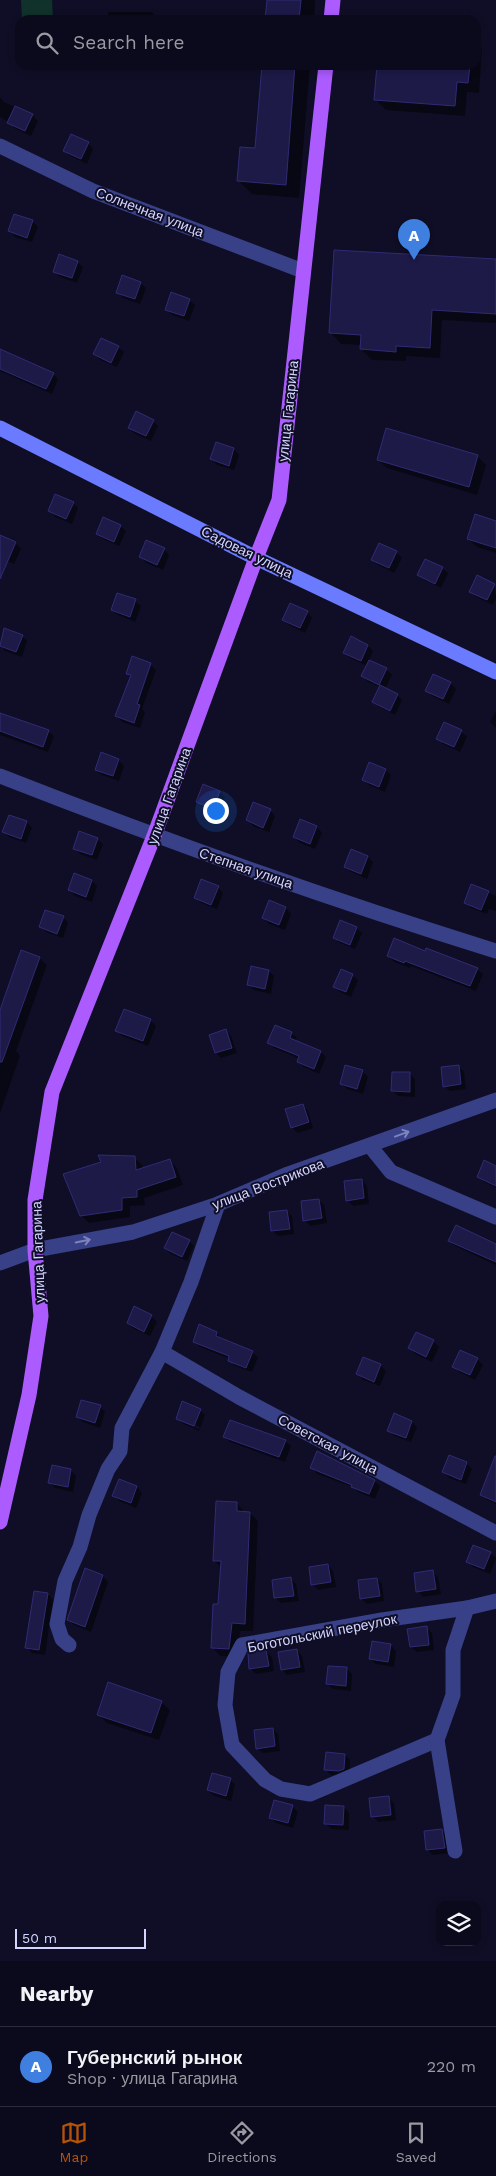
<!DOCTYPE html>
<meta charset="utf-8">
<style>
:root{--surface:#0b0a1c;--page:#141325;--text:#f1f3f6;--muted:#9a9aa3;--line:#2b2b3b;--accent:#b45309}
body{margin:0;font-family:"Work Sans",sans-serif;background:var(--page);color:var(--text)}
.controls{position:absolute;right:15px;bottom:15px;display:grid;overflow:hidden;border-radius:10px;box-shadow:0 2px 8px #0003}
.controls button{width:45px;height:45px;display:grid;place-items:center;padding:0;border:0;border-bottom:1px solid var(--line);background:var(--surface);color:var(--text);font:25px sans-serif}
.scale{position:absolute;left:15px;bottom:12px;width:131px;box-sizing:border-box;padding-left:5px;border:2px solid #d4d5ff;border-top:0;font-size:14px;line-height:18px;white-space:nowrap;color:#d4d5ff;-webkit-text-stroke:4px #0f0e26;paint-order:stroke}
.you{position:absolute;left:215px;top:810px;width:18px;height:18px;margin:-12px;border:4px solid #fff;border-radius:50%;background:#1a73e8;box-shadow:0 0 0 8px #1a73e833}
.badge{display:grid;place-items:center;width:32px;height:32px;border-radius:50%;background:var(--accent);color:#fff;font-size:16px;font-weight:700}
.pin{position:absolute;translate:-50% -41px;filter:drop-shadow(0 1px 2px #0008)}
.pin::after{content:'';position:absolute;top:26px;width:18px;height:15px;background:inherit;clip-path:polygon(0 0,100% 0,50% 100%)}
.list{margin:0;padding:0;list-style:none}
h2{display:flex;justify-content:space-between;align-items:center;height:65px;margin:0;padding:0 20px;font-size:21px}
h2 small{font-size:16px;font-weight:400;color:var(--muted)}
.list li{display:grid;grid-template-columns:32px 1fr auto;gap:15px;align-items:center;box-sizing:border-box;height:80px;padding:0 20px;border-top:1px solid var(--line)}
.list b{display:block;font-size:19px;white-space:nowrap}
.list p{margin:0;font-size:16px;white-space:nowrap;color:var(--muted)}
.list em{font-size:16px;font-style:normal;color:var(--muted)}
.icon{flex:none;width:28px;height:28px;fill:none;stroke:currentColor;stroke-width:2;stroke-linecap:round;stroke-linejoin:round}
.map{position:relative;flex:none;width:496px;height:1961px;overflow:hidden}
.search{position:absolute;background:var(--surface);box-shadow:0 2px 8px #0003;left:15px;right:15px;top:15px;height:55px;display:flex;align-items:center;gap:12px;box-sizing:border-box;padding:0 18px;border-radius:15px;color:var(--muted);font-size:19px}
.sheet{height:145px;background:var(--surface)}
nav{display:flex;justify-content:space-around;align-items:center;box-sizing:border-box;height:70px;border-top:1px solid var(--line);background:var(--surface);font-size:14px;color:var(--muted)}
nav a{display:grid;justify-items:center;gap:2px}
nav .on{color:var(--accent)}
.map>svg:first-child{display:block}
.green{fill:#11312b}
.shadow{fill:#0007;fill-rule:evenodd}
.building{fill:#1d1a48;stroke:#302b75}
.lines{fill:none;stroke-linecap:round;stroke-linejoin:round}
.street{stroke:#384087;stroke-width:15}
.secondary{stroke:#6b7bff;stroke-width:15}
.primary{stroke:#ac5bff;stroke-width:15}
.oneway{stroke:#7e83bd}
.labels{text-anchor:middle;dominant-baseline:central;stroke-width:4;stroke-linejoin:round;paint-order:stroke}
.street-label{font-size:14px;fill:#d4d5ff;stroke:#0f0e26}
</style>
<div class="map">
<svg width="496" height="1961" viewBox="0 0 496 1961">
<rect width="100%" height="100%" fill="#0f0e26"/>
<polygon class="green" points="21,0 52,0 53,20 22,20"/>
<g class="shadow">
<polygon points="268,0 315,0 314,20 267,20"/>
<polygon points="108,12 152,12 158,20 108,20"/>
<polygon points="476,42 482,48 479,93 467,92 465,116 386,110 375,99 378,65 476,65"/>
<polygon points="263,65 310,65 299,198 252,194 238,180 256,150"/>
<polygon points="0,97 4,102 32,115 38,121 31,136 14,128 9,122 0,117"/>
<polygon points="88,143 93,149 87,164 70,156 65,151"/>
<polygon points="32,221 38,227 32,242 15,237 10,231"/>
<polygon points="496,261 496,323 442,320 440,358 406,356 406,361 372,360 361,349 362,345 341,344 331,333"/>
<polygon points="77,262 83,267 77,283 60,277 55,272"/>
<polygon points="140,283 146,288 140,304 123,298 118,293"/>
<polygon points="189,300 195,305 189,321 172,315 167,310"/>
<polygon points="118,347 124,352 117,367 100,360 95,354"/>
<polygon points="0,350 53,374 58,379 52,394 0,371"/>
<polygon points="153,421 158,426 151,441 135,434 129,428"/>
<polygon points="217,444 234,449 239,455 234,470 217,465 211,459"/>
<polygon points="477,456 486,465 477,495 387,468 378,460"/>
<polygon points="73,503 78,508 72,524 55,517 50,511"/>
<polygon points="496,522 496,553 477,547 468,539"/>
<polygon points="120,526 126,531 119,546 103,539 97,534"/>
<polygon points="0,537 16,543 21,549 14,564 0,558"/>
<polygon points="164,549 169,555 163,570 146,563 141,557"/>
<polygon points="396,552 402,558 394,573 378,565 372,560"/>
<polygon points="442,568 448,573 441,588 424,580 419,575"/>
<polygon points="494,585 496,598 493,605 476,597 471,592"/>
<polygon points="135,601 141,606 135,622 118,615 112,610"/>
<polygon points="307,612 312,618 305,633 289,625 284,620"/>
<polygon points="5,630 22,636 27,641 22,657 5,651 0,645"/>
<polygon points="368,646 373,651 369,661 386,669 392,675 385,689 397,695 402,700 395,715 379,707 374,702 380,687 368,682 363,676 367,666 350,658 344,653"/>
<polygon points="150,664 156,670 142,709 145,712 140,728 122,722 117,716 131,677 128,674"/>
<polygon points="450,683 456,689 449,704 432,696 427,690"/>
<polygon points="496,711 496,728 490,722"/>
<polygon points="0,714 48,731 54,736 48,752 0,735"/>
<polygon points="461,731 467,737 460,752 443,744 438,738"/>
<polygon points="101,754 119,760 124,766 119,781 102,775 96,770"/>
<polygon points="370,763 386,770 391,775 385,792 369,785 364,780"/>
<polygon points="220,792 225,797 218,814 203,807 197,802"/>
<polygon points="270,810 275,816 269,832 253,826 248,820"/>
<polygon points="9,816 27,822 32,828 26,843 9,837 4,832"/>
<polygon points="301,821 317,827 322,833 315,849 300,843 294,837"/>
<polygon points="97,839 103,844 97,860 80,854 75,848"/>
<polygon points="368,857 373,862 367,879 351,872 345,867"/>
<polygon points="92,881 97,886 92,902 75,896 69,890"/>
<polygon points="472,886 496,896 496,911 489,909 487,914 471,908 466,902"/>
<polygon points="218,887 223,893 217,909 201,903 195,897"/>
<polygon points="270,902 286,908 291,914 285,930 269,924 263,918"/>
<polygon points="63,917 68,923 63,938 46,932 41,927"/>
<polygon points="356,928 362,933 355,949 340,943 334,938"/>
<polygon points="426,952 477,969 483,974 476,991 411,966 410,968 394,962 388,956"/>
<polygon points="39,958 47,965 16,1051 20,1056 0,1113 0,1013"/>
<polygon points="252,967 269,971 274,976 271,994 254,990 249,985"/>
<polygon points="352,975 358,980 351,997 340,992 335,987"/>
<polygon points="150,1020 156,1026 148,1046 122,1036 117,1031"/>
<polygon points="226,1030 231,1036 237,1053 221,1058 216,1053"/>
<polygon points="291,1033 297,1038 295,1042 321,1052 326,1057 319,1074 304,1067 298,1062 300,1059 274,1048 269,1043"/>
<polygon points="458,1066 464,1072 466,1089 450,1091 444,1086"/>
<polygon points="362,1071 368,1077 363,1094 347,1089 341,1083"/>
<polygon points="409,1073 415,1079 415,1097 398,1096 393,1091"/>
<polygon points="302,1105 308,1111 313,1128 298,1133 292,1128 287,1110"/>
<polygon points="134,1157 142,1165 143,1169 169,1160 177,1168 183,1185 144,1198 145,1205 130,1206 130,1217 89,1223 81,1215 102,1163"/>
<polygon points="496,1167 496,1188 484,1182 478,1176"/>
<polygon points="362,1180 367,1186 369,1204 353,1206 347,1200"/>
<polygon points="319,1200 324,1205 327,1223 310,1226 305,1220"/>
<polygon points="287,1211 292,1217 294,1234 278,1236 272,1231 270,1213"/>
<polygon points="457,1226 496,1244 496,1265 455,1246 449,1241"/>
<polygon points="189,1241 194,1246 187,1261 171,1254 165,1248"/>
<polygon points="151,1316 157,1322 150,1336 134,1329 128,1323"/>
<polygon points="217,1333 222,1340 252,1352 258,1357 252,1372 235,1366 229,1360 230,1359 200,1347 194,1341"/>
<polygon points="433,1341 439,1347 432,1362 415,1354 410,1348"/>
<polygon points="477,1359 483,1365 475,1380 459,1372 453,1366"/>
<polygon points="380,1365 386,1371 380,1386 363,1380 358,1374"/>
<polygon points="100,1407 105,1412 100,1428 83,1422 78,1417"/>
<path d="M200,1410L205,1415L199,1431L183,1424L177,1418ZM182,1420L200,1427L199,1429L182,1422Z"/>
<polygon points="412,1422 417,1427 411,1442 394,1436 389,1430"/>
<polygon points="224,1437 285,1441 291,1446 285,1462 230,1442"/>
<polygon points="466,1463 472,1469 466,1484 449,1478 444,1472"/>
<polygon points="312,1468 374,1481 380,1486 375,1499 358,1492 353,1487 317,1474"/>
<polygon points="70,1470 76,1476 73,1492 55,1488 50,1483"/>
<polygon points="120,1481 137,1487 142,1493 136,1508 119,1501 114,1496"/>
<polygon points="496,1483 496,1504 487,1500 481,1495"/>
<polygon points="237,1503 245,1513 250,1513 258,1521 253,1631 240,1631 237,1657 220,1656 212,1647 219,1606 222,1568 214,1561"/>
<polygon points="491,1553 496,1558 490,1574 473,1567 468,1562"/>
<polygon points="328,1565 333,1571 336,1587 318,1590 313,1584"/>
<polygon points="86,1570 103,1576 108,1582 91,1632 74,1625 69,1620"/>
<polygon points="433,1572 438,1577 441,1594 423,1597 418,1591"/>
<polygon points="291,1579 296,1584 299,1601 281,1603 276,1598"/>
<polygon points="377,1579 382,1584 384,1601 367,1604 361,1598"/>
<polygon points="36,1592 48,1594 53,1600 45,1655 32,1653 27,1647"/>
<polygon points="426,1628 432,1633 434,1650 417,1652 411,1647"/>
<polygon points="391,1645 396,1651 394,1667 376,1664 370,1659"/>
<polygon points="297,1650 302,1656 305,1672 287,1675 282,1669"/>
<polygon points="266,1652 272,1657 274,1671 256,1674 250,1668"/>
<polygon points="347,1669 352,1674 351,1691 333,1689 328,1684"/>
<polygon points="161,1702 170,1710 159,1740 107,1723 98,1714"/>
<polygon points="273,1729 278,1734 280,1751 263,1753 257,1748"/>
<polygon points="345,1755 350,1760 349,1775 345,1776 331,1775 325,1769"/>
<polygon points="230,1779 235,1785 231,1801 214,1796 208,1790"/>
<polygon points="388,1798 394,1803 396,1820 378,1822 373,1816"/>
<polygon points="292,1806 298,1812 293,1828 276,1823 270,1817"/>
<polygon points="344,1807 349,1813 349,1830 331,1829 325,1823"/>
<polygon points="442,1831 447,1836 450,1853 433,1855 427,1849"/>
</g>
<g class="building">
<polygon points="267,0 301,0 299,20 265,20"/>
<polygon points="262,65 295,65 286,185 237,181 240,147 255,148"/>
<polygon points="377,65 470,65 468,83 457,82 455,106 374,100"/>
<polygon points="15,106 33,114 25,131 7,123"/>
<polygon points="71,134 89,142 81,159 63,151"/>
<polygon points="14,214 33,220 27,238 8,231"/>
<polygon points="334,250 496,259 496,314 432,310 430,348 396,346 396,352 360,349 361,335 329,333"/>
<polygon points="59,254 78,261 72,278 53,272"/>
<polygon points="122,275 141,282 135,299 116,293"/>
<polygon points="171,292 190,299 184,316 165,310"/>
<polygon points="101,338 119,346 111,363 93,354"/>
<polygon points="0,349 54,373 46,389 0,369"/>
<polygon points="136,411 154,420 146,436 128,428"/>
<polygon points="386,428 478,455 469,487 377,460"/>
<polygon points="216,442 234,448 229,466 210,459"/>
<polygon points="55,494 74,502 66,519 48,511"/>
<polygon points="475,514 496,521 496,548 467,539"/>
<polygon points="103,517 121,525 114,542 96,534"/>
<polygon points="0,535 16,542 0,579"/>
<polygon points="146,540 165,548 157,565 139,557"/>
<polygon points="379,543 397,551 389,568 371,560"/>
<polygon points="425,559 443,567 435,584 417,575"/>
<polygon points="477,575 495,584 487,600 469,592"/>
<polygon points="117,593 136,599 130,617 111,610"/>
<polygon points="290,603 308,611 300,628 282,620"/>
<polygon points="4,628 23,635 16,652 0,646"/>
<polygon points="351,636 368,645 361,661 343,653"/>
<polygon points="132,656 151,663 137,704 140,705 134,723 115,716 131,675 126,674"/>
<polygon points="369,660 387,668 379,685 361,676"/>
<polygon points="433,674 451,682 443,699 425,691"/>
<polygon points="380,685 398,694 390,711 372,702"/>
<polygon points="0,713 49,730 43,747 0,731"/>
<polygon points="444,722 462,730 454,747 436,739"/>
<polygon points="101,752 119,759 113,776 95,770"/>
<polygon points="369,762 386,769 379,787 362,780"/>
<polygon points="203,784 220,791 213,809 196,802"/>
<polygon points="253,802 271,809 263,828 246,820"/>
<polygon points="9,815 27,821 21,839 2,832"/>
<polygon points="300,819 317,826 310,844 293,837"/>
<polygon points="79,831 98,838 92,855 73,849"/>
<polygon points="351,849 368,856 361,874 344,867"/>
<polygon points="74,873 92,880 86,897 68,890"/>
<polygon points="201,879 219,886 211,905 194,898"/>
<polygon points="471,884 489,891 481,910 464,903"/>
<polygon points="269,900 286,907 279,925 262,918"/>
<polygon points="45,910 64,916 57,934 39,927"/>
<polygon points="340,920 357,927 350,945 333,938"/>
<polygon points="394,938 425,951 426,948 478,968 470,986 405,961 404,963 387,956"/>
<polygon points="21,950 40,957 2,1062 0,1062 0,1010"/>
<polygon points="251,966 269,970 265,989 247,985"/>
<polygon points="341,969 353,974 346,992 333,987"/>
<polygon points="124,1009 151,1019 143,1041 115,1031"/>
<polygon points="275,1025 292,1032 290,1038 321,1051 314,1069 297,1062 299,1056 267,1043"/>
<polygon points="226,1029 232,1048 215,1053 209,1035"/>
<polygon points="345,1065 363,1070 357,1089 340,1084"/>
<polygon points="459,1065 461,1084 443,1087 441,1067"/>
<polygon points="392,1072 410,1072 410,1092 391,1091"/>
<polygon points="303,1104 309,1122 291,1128 285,1109"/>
<polygon points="98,1155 135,1156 136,1170 170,1159 176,1177 137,1190 137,1197 122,1198 122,1210 80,1216 63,1174 101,1162"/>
<polygon points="484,1160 496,1166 496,1186 477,1177"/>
<polygon points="362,1179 364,1198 346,1201 344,1181"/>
<polygon points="319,1199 322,1218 303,1221 301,1201"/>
<polygon points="287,1210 290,1229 271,1231 269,1212"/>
<polygon points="456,1225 496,1244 496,1262 448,1241"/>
<polygon points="172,1232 190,1240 182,1257 164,1248"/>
<polygon points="134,1306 152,1315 144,1332 127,1323"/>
<polygon points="199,1324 217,1332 216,1336 253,1351 246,1368 228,1361 229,1356 193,1342"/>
<polygon points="416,1332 434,1340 426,1357 408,1348"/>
<polygon points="460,1350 478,1358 470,1375 452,1367"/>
<polygon points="363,1357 381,1364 374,1382 356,1374"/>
<polygon points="81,1400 101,1405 95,1423 76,1417"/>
<polygon points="182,1401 201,1409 194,1426 176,1419"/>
<polygon points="394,1413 412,1421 406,1438 387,1431"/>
<polygon points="230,1420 286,1440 279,1457 223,1437"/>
<polygon points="317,1451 375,1480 369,1494 351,1487 352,1485 310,1468"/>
<polygon points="449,1455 467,1462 461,1480 442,1472"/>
<polygon points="495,1456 496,1456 496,1502 480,1495"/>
<polygon points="52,1465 71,1469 68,1487 48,1483"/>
<polygon points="119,1479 137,1486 131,1503 112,1496"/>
<polygon points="216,1501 237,1502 237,1511 250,1512 245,1624 232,1623 229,1649 211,1648 213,1604 218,1604 221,1561 213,1561"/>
<polygon points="473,1545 491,1552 484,1569 466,1562"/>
<polygon points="328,1564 331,1582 311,1585 309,1567"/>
<polygon points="85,1568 103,1575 85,1627 67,1620"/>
<polygon points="433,1570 436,1589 416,1592 414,1573"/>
<polygon points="291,1577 294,1596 274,1598 272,1580"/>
<polygon points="377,1578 380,1596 360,1599 358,1580"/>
<polygon points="34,1591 48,1593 39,1650 25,1648"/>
<polygon points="427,1626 429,1645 410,1647 407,1629"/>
<polygon points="372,1641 391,1644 388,1662 369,1659"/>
<polygon points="297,1649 300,1667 281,1670 278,1652"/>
<polygon points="266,1650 269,1666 249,1669 248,1653"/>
<polygon points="328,1666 347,1667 346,1686 326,1684"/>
<polygon points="108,1682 162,1701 151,1733 97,1715"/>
<polygon points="273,1728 275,1746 256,1749 254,1730"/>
<polygon points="326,1752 345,1754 344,1769 339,1771 324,1770"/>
<polygon points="212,1773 231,1778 226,1796 207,1790"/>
<polygon points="389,1796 391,1815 371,1817 369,1798"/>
<polygon points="274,1800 293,1805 288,1823 269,1818"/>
<polygon points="325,1805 344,1806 343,1825 324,1824"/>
<polygon points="442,1829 445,1848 426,1850 424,1831"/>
</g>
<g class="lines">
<g class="street">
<polyline points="0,146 93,191 303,271"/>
<path d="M0,776C163,840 328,899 496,951"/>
<polyline points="370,1146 391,1172 496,1217"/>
<polyline points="218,1204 191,1282 162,1352 239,1397 496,1533"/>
<polyline points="0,1263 35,1250 133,1232 218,1204 288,1174 496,1100"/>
<polyline points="69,1645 62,1639 57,1624 65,1581 80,1547 89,1515 108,1469 120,1451 122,1428 162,1352"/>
<polyline points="437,1740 310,1794 281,1789 265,1780 232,1745 225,1705 228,1672 242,1645 382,1620 467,1608 496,1601"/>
<polyline points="455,1851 437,1740 453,1695 453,1650 467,1608"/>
</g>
<polyline class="secondary" points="0,428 256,558 496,672"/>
<g class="primary">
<polyline points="331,20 333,0"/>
<polyline points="0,1522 29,1395 41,1316 35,1250 35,1200 52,1092 154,836 256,558 279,500 326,65"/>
</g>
</g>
<defs><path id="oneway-shaft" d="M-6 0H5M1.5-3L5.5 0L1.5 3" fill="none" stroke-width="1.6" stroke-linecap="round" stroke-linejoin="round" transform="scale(1.25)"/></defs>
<g class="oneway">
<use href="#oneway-shaft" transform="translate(402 1134) rotate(-20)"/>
<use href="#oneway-shaft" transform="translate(83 1241) rotate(-11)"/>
</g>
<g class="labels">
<g class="street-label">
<text transform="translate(150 212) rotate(21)">Солнечная улица</text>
<text transform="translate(288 411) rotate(-84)">улица Гагарина</text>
<text transform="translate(247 552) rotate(26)">Садовая улица</text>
<text transform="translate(169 796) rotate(-70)">улица Гагарина</text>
<text transform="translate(246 868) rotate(19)">Степная улица</text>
<text transform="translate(268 1184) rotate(-21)">улица Вострикова</text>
<text transform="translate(38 1252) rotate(-92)">улица Гагарина</text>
<text transform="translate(328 1444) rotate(28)">Советская улица</text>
<text transform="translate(322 1633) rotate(-11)">Боготольский переулок</text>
</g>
</g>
</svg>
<div class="controls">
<button><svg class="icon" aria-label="layers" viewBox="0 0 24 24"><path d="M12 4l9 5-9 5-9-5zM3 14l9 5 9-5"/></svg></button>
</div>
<div class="scale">50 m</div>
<div class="you"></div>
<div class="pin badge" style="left:414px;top:260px;background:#3f7fe0">A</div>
<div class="search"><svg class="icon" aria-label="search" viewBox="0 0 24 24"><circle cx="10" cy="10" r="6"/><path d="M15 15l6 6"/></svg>Search here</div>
</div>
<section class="sheet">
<h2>Nearby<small></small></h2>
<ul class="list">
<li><span class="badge" style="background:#3f7fe0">A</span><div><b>Губернский рынок</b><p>Shop · улица Гагарина</p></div><em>220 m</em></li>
</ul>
</section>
<nav>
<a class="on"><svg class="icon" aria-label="map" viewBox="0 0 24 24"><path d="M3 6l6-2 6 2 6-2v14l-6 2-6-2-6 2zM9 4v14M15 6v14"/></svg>Map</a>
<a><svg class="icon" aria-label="directions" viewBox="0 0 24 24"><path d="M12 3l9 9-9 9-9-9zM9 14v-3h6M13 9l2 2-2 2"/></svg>Directions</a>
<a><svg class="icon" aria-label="saved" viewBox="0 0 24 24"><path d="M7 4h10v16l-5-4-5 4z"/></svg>Saved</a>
</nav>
